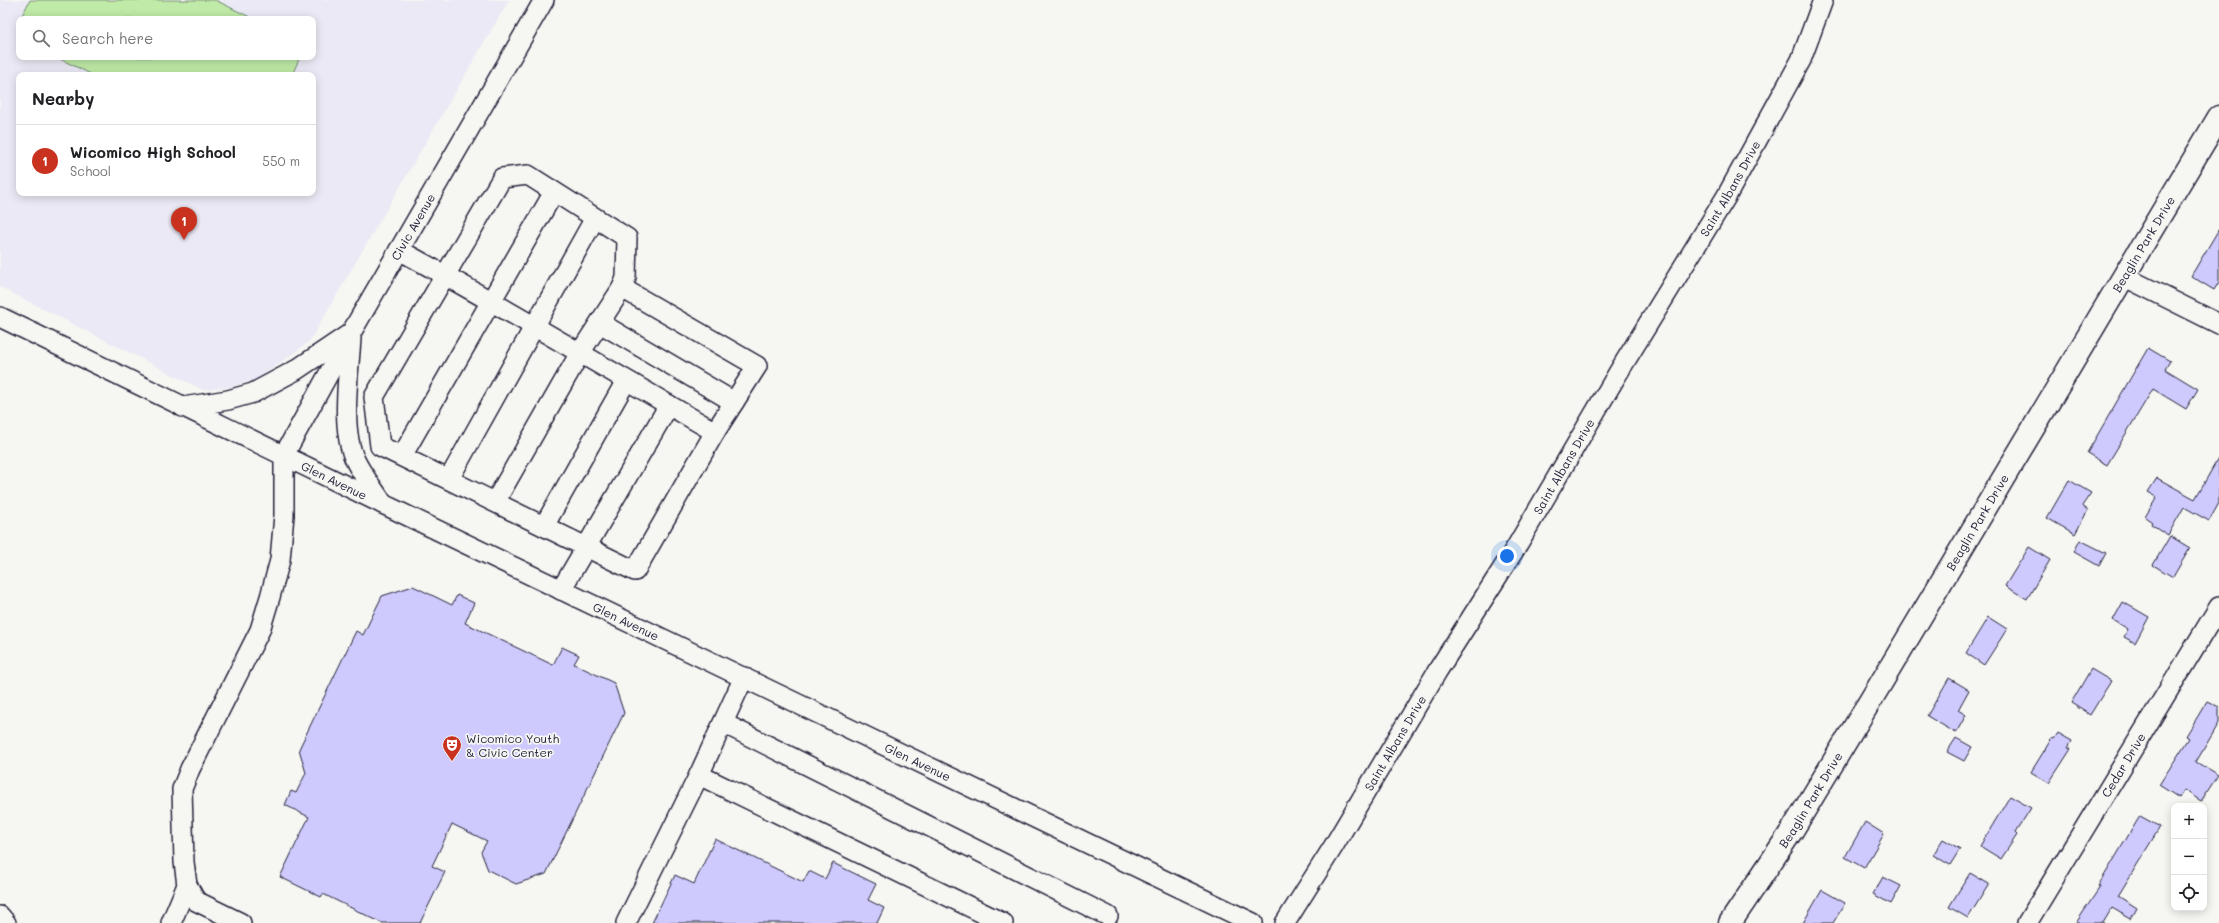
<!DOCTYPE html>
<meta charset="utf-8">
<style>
:root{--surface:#fff;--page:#f2f2f2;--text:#202124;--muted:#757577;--line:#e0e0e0;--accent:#c8321e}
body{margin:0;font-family:Mali,sans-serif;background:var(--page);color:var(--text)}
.controls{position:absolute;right:12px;bottom:12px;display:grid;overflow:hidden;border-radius:8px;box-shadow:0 2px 10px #0003}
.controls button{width:36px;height:36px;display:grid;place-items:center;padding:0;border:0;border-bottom:1px solid var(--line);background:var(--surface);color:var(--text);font:20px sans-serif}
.you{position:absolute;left:1507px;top:556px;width:14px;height:14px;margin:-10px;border:3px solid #fff;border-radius:50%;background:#1a73e8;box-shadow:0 0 0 6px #1a73e833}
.badge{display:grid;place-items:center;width:26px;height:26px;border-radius:50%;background:var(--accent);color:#fff;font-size:13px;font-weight:700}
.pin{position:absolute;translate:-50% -33px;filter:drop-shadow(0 1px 2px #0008)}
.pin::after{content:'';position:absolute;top:21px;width:14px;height:12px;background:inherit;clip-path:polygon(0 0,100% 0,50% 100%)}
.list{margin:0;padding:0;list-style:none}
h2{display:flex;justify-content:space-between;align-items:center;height:52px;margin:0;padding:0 16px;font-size:17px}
h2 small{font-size:13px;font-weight:400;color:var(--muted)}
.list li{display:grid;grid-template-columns:26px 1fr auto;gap:12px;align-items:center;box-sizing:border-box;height:72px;padding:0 16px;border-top:1px solid var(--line)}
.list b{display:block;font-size:15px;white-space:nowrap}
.list p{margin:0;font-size:13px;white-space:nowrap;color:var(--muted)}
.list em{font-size:13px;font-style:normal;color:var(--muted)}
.icon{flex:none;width:22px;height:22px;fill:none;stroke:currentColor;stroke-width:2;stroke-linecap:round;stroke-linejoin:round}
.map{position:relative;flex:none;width:2219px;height:923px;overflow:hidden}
.search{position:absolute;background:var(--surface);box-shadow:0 2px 10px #0003;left:16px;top:16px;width:300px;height:44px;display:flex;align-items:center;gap:10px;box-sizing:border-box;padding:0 14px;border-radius:8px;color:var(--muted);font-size:15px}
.panel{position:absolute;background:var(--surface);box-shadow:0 2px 10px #0003;left:16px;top:72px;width:300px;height:124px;border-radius:8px}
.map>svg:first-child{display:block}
.built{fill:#eae9f5;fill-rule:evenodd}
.green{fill:#bfeaa7;stroke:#708671}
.building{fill:#cecafd;stroke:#22223b}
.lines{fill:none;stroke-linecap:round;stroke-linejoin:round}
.minor-casing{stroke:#22223b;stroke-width:22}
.major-casing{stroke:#22223b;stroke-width:25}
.minor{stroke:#f6f6f2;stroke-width:19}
.major{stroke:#f6f6f2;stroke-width:22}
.labels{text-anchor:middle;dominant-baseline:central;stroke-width:3.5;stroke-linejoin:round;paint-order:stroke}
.street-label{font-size:12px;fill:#22223b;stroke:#f6f6f2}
.poi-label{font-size:12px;fill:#22223b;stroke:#f6f6f2;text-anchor:start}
</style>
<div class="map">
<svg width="2219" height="923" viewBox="0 0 2219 923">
<rect width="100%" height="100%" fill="#f6f6f2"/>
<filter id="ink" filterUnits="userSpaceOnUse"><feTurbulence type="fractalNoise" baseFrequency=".025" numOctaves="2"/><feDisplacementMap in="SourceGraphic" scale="8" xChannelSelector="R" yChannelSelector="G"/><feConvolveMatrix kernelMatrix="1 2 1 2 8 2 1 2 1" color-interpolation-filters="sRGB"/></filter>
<g filter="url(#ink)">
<path class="built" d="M0,0H509L309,342L259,378L231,387L203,390L0,287ZM19,19H313V57H19ZM19,75H313V193H19Z"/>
<g class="green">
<polygon points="30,0 215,0 254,19 20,19"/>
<polygon points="56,57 300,57 292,75 93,75"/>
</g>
<g class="building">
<polygon points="2219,229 2219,282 2214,290 2191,276"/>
<polygon points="2148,348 2170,361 2165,369 2198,389 2186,409 2153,389 2107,465 2087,453"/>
<polygon points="2219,457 2219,503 2209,521 2184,507 2168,535 2151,524 2152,522 2145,517 2157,497 2148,492 2157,478 2195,499"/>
<polygon points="2069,480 2091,493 2082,506 2088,510 2075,534 2047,518"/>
<polygon points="2170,536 2190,548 2173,577 2153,565"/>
<polygon points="2080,540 2106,553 2099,566 2074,552"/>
<polygon points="2029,547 2050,560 2027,599 2005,586"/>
<polygon points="413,586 452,605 457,595 474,603 465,623 553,665 562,647 579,655 574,664 614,683 624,713 546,874 516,884 488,870 481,852 487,841 452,824 432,866 445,872 420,923 382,923 323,894 321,897 280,877 309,817 285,805 291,791 296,793 306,773 299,749 356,631 363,635 382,596"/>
<polygon points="2123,602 2149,617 2135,643 2124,637 2128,629 2113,620"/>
<polygon points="1988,617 2007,629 1984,665 1966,653"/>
<polygon points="2091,669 2111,681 2090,715 2071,703"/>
<polygon points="1949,678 1969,690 1958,710 1966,715 1956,733 1927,716"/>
<polygon points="2207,701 2219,707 2219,723 2196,762 2218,775 2201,801 2184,790 2179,798 2159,785 2189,738 2186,736"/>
<polygon points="2058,733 2072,741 2068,748 2071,749 2049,783 2031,772 2052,738 2054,739"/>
<polygon points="1956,738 1972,747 1964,761 1947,752"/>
<polygon points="2010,796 2031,808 2015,833 2017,835 2001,859 1980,846"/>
<polygon points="2140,816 2160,827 2118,896 2137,908 2131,919 2112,908 2103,923 2076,923 2100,887 2098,886"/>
<polygon points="1865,822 1884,834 1864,868 1845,857"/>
<polygon points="715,839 803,882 809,871 825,879 833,863 876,884 868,900 884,908 877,923 652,923 675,875 694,884"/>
<polygon points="1943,839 1960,849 1950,865 1933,855"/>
<polygon points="1970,873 1989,884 1968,918 1949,907"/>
<polygon points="1883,877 1901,886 1891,904 1873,894"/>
<polygon points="1822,890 1845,903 1833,923 1803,923"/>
</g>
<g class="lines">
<g class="minor-casing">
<g id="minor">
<path d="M399,250C506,308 610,371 715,432L635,571L380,446L374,397L502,178L528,175L627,238L626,278L622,288L580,353L495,502"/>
<polyline points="2125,277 2219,324"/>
<polyline points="622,288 757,366 715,432"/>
<path id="s1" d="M0,317L383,504L1253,923"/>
<polyline points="600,323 734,402"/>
<path d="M351,338C349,373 340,428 355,460C362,475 374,489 383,504"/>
<polyline points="183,407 228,400 253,393 296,370 348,335"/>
<polyline points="402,456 554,192"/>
<polyline points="449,479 595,218"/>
<polyline points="544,526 626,381"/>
<polyline points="561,590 669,405"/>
<polyline points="744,677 699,775 1003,923"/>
<polyline points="723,723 1108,916"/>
<polyline points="0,916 6,923"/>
<polyline points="171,923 187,885"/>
<path id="s2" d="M241,923L196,901L187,885L184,862L182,789L190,769L260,630L270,597L280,560L284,515V455L351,333L544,0"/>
<polyline points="626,923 699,775"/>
<path id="s3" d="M1285,923L1333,847L1438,670L1515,549L1621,368L1726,197L1801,60L1823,0"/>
<path id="s4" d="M2027,923L2219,607"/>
</g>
</g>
<g class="major-casing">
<g id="major">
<path id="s5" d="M1730,923L1793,829L1881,683L2219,117"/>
</g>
</g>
<use href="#minor" class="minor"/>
<use href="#major" class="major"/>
</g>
</g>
<defs>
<g id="theatre-pin" transform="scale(1)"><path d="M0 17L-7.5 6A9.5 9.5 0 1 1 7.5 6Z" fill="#c8321e" stroke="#f6f6f2"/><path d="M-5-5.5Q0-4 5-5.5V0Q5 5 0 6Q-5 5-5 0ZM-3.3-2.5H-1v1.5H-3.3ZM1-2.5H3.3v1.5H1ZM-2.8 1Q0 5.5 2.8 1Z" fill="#fff"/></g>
</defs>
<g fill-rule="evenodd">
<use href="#theatre-pin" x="452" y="745"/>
</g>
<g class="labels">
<g class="street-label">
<text stroke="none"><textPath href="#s3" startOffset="859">Saint Albans Drive</textPath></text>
<text stroke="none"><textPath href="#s2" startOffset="782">Civic Avenue</textPath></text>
<text stroke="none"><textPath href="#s5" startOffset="795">Beaglin Park Drive</textPath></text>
<text stroke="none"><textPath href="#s3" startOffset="535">Saint Albans Drive</textPath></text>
<text stroke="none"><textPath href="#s1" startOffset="372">Glen Avenue</textPath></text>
<text stroke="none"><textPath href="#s5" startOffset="471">Beaglin Park Drive</textPath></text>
<text stroke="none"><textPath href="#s1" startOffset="696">Glen Avenue</textPath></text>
<text stroke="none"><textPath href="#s3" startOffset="211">Saint Albans Drive</textPath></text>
<text stroke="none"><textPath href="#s1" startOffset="1020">Glen Avenue</textPath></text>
<text stroke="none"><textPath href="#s4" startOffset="185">Cedar Drive</textPath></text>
<text stroke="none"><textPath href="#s5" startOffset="147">Beaglin Park Drive</textPath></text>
</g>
<g class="poi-label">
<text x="466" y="738">Wicomico Youth<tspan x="466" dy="14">&amp; Civic Center</tspan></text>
</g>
</g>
</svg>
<div class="controls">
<button>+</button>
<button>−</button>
<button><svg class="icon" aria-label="locate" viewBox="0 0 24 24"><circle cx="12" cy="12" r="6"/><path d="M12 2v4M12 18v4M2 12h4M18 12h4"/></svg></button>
</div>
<div class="you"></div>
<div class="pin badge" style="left:184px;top:240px">1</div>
<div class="search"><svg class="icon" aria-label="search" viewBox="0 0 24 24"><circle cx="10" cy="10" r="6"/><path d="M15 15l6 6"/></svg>Search here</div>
<section class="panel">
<h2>Nearby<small></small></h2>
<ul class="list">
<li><span class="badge">1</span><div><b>Wicomico High School</b><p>School</p></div><em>550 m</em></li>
</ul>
</section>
</div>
